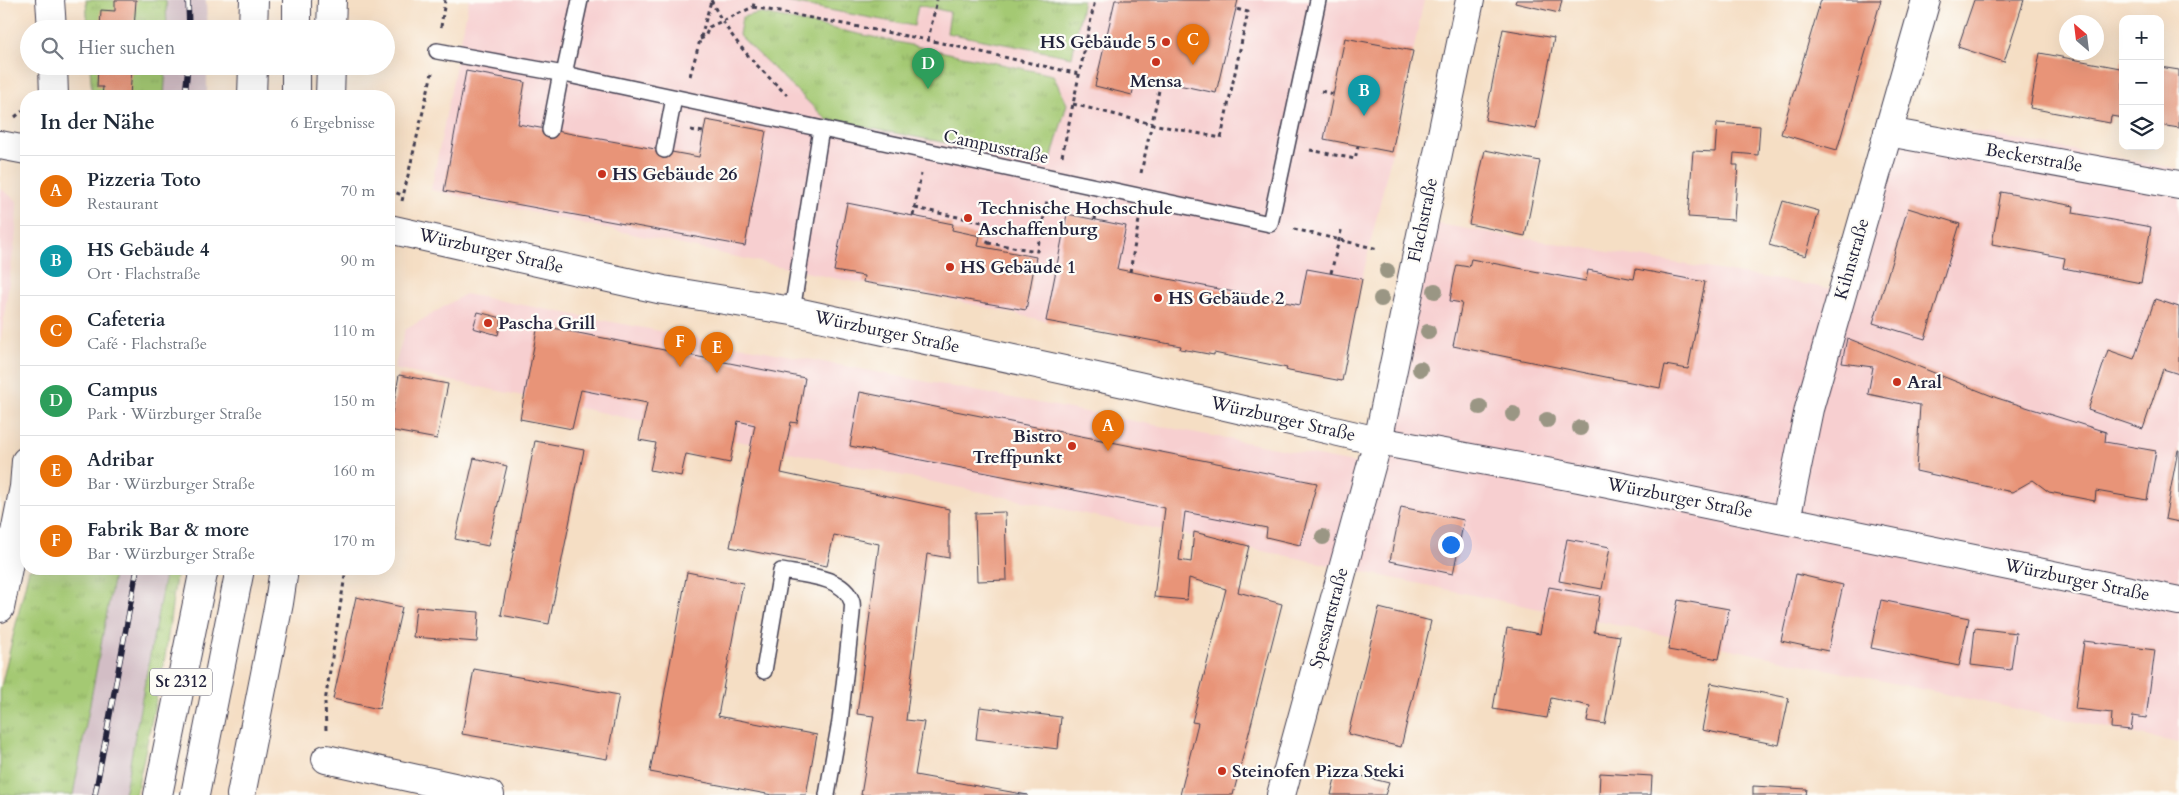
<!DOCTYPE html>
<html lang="de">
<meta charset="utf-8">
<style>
:root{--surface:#fff;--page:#f6f6f7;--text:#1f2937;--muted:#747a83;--line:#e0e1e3;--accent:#c8321e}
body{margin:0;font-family:Cardo,serif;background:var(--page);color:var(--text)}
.controls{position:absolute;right:15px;top:15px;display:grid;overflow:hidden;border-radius:10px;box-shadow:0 5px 20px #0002}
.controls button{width:45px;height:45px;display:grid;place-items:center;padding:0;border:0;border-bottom:1px solid var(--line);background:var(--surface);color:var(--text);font:25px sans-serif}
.compass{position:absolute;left:2059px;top:15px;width:45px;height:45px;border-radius:50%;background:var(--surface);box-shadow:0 5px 20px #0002;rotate:332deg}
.you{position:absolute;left:1450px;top:544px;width:18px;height:18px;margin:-12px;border:4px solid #fff;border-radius:50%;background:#1a73e8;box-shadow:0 0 0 8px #1a73e833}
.badge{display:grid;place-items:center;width:32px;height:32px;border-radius:50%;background:var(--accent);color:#fff;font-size:16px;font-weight:700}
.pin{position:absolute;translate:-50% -41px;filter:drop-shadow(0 1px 2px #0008)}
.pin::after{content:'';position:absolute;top:26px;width:18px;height:15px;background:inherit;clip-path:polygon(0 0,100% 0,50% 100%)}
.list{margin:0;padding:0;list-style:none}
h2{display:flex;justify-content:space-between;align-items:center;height:65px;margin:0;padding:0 20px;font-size:21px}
h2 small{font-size:16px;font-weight:400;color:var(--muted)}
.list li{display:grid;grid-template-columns:32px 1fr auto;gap:15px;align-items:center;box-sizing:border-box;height:70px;padding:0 20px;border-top:1px solid var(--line)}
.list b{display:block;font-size:19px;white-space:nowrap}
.list p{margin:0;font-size:16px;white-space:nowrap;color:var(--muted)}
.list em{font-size:16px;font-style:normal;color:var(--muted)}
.icon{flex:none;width:28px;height:28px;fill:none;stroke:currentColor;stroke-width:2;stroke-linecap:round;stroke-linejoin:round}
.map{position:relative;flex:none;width:2179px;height:795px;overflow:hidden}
.search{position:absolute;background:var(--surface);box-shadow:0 5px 20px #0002;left:20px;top:20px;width:375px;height:55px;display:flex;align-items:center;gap:12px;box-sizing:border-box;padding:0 18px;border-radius:28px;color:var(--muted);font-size:19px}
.panel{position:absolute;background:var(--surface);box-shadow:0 5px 20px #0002;left:20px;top:90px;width:375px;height:485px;border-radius:20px}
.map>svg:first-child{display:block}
.built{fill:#f7cfd0}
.railway{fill:#d2bdc5}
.grass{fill:url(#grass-tufts);stroke:#637657}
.building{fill:#e89478}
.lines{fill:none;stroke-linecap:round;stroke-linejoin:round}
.lane-casing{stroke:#423e50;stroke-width:18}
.street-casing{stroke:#423e50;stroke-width:30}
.secondary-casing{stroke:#423e50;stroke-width:30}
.highway-casing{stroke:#423e50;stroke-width:30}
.path{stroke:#423e50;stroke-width:3;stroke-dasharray:4 4;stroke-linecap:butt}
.lane{stroke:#fff;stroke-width:15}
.street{stroke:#fff;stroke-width:28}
.secondary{stroke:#fff;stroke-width:28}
.highway{stroke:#fff;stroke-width:28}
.rail-casing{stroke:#22223b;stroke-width:5.5}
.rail{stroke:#fdfcf7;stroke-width:4;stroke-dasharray:11;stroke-linecap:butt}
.tree{fill:#9a9684}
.poi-dot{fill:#c8321e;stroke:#fdfcf7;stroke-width:2}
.labels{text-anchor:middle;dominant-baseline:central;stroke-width:4.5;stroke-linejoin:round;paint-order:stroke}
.shield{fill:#fdfcf7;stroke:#646373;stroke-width:1}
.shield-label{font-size:16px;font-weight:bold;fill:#22223b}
.poi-label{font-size:18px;font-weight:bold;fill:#22223b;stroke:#fdfcf7;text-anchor:start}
.street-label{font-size:18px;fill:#22223b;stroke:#fdfcf7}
</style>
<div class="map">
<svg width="2179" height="795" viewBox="0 0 2179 795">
<defs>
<pattern id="grass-tufts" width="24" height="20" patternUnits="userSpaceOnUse" patternTransform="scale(1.25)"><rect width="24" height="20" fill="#a4c973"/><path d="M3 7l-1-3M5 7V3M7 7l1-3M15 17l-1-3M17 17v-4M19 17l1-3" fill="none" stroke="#8dac64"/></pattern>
</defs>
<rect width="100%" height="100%" fill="#fdfcf7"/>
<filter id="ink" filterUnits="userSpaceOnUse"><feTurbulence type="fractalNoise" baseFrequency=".02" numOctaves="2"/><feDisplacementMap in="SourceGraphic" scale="10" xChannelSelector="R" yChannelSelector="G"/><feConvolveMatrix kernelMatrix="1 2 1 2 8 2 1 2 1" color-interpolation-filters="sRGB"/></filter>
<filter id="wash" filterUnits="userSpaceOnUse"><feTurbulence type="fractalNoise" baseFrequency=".0096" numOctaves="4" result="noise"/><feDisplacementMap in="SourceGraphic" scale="20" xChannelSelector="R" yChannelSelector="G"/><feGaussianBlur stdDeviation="1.12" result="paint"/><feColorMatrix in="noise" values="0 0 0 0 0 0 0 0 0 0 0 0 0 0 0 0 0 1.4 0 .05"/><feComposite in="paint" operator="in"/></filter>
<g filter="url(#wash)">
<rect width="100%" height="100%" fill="#f5dec4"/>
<g class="built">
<polygon points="469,0 1424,0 1392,152 1362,279 1342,381 1289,371 1286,370 1287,368 1215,353 1214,355 1192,351 1180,349 1180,346 1046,321 940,297 833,278 431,190"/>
<polygon points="1889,117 2179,169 2179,743 394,369 405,330 465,294 1375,467 1432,223 1846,291"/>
<polygon points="0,188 17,201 16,234 0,345"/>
</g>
<g class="railway">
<polygon points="166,0 206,0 207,29 167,29"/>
<polygon points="166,66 207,66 207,96 164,96"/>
<polygon points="115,569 166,569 124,795 73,795"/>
</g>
<g class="grass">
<polygon points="86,0 166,0 167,29 88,29"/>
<polygon points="776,0 1083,0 1072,57 947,33 950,12 918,5 914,26"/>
<polygon points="759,13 1053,75 1067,104 1050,163 827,120 739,35 742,17"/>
<polygon points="90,66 166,66 164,96 92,96"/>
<polygon points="29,569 115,569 73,795 0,795 0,691"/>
<polygon points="166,569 177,569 165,657 136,795 124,795"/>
</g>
<g id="blocks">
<g class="building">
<polygon points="115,0 136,0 134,29 100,29 101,10 115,11"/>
<polygon points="1115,0 1238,0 1216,93 1136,76 1132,95 1095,86"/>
<polygon points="1516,0 1562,0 1559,13 1515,3"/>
<polygon points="1821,0 1881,0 1837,150 1781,134"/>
<polygon points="1974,0 2024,0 2004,62 1958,47"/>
<polygon points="1503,29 1554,38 1536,129 1485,120"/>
<polygon points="1345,38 1413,51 1392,152 1324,139"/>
<polygon points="2040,53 2120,68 2123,59 2123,118 2111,116 2110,123 2030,108"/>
<polygon points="98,66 132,66 130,96 102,96 103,87 97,87"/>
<polygon points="2160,67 2179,70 2179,128 2160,125"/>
<polygon points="466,71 525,82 518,124 699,157 706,120 766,131 745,246 444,191"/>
<polygon points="1717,123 1760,126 1758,155 1734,153 1733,165 1738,165 1734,220 1688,217 1693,151 1715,152"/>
<polygon points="1485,150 1540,161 1525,236 1469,224"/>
<polygon points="2001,192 2074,206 2073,213 2151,227 2141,283 2063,268 2065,258 1992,244"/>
<polygon points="1783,201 1819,211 1806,256 1769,245"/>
<polygon points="847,203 953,224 952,230 980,236 978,246 1036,257 1026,310 863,282 864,276 834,271"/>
<polygon points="1908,208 1960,224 1925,339 1873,323"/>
<polygon points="1067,214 1126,226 1117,269 1300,305 1307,269 1362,279 1342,381 1289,371 1286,370 1287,368 1214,353 1214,355 1192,351 1180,349 1181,346 1046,321"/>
<polygon points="1471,259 1586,281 1588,270 1634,279 1636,269 1705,282 1688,369 1665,365 1660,388 1453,346 1462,303 1450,301 1454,277 1457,265 1469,267"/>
<polygon points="2155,299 2179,307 2179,374 2163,369 2143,429 2088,410 2108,350 2134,359"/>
<polygon points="478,312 502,318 498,335 473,328"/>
<polygon points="538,325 805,378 797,423 791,422 781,473 949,509 949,558 927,554 906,720 924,722 915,775 1028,795 861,795 874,716 857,714 879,544 834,535 827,566 730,547 755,425 738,421 730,463 686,454 681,476 650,470 656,443 639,440 647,403 581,390 572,429 520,419"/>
<polygon points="1847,338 1997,398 2106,432 2105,442 2156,451 2147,500 2096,491 2095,501 2049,492 2033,480 2012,492 1916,471 1920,405 1868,394 1873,367 1842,363"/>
<polygon points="399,375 448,384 437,439 389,430"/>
<polygon points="860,392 1317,483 1300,545 1266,537 1267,528 1185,512 1179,560 1191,562 1194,532 1249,546 1238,592 1282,604 1233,795 1180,795 1198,723 1192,722 1226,589 1189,578 1187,600 1154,597 1165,508 850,446"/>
<polygon points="535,441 584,450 549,624 501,615"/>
<polygon points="2178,450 2179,450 2179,522 2165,519"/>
<polygon points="474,458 507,466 488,546 455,539"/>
<polygon points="1401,507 1464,520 1453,574 1390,561"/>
<polygon points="1005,512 1007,580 977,581 975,513"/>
<polygon points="1567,539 1610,547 1602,589 1559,581"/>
<polygon points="687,572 743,583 718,716 817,735 806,795 772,795 650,772"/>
<polygon points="1796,574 1843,585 1828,651 1781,641"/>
<polygon points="1549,587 1600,596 1594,632 1620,636 1605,724 1587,721 1590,706 1551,698 1547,718 1493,709 1507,628 1540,634"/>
<polygon points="356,597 402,607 379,709 333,699"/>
<polygon points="1678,600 1729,609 1719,659 1668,650"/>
<polygon points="1881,600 1969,618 1959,666 1871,648"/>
<polygon points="416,607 479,612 477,642 413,637"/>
<polygon points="1379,608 1431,621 1401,747 1348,734"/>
<polygon points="1975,628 2016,633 2011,670 1971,665"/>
<polygon points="2084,641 2155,650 2146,718 2133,716 2131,730 2111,728 2112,713 2075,709"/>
<polygon points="474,669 619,695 607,759 462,734"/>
<polygon points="1711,683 1789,698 1779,745 1702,730"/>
<polygon points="980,707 1061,717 1058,749 976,739"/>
<polygon points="1337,770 1389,783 1385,795 1331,795"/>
<polygon points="1600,773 1652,776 1651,795 1599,795"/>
<polygon points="1753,786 1807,789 1806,795 1753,795"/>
</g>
</g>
</g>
<g filter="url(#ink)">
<use href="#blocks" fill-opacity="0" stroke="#423e50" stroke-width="1"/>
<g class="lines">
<g class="lane-casing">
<g id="lane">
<polyline points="580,0 564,74 1270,224 1318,0"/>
<polyline points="437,51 564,74"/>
<polyline points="550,130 561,73"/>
<polyline points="664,150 674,98"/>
<polyline points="792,311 821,129"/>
<path d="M764,671L781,571C803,575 844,576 852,602C853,605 852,610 852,614L840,721L827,795"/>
</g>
</g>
<g class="street-casing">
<g id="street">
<polyline points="50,0 52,29"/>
<polyline points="53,66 54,96"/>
<polyline points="1888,132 2179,185"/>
<polyline points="1786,520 1809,409 1926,0"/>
<polyline points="0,608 24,487 26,461"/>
<polyline points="326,759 490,795"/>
<polyline points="1281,795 1378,441 1470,0"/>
</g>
</g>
<g class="secondary-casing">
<g id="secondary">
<polyline points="0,145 26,150"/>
<polyline points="389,229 663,290 792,311 1138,386 1378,441 1579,478 2179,601"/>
</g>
</g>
<g class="highway-casing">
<g id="highway">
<polyline points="253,29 254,0"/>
<polyline points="297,29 297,0"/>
<polyline points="331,29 332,0"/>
<polyline points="252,96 253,66"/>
<polyline points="296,96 296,66"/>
<polyline points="330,96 331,66"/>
<polyline points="158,795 204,569"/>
<polyline points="195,795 240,569"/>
<polyline points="241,795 279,603 284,569"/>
</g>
</g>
<g class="path">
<path d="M711,0C730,40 756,65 787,95"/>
<polyline points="753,7 928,40 1079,74"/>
<polyline points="441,27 445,0"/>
<polyline points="700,39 705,37 709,27 753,7 755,0"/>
<polyline points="928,40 937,0"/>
<polyline points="690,76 711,1"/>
<polyline points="1321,91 1333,94"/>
<polyline points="1073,104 1152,124 1221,138 1248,12 1236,9"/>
<polyline points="15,117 26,108"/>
<polyline points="691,130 703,132"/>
<polyline points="1310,150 1355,159 1358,146"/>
<polyline points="1062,156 1095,0"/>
<polyline points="1141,173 1161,81"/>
<polyline points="389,190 404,196"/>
<polyline points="402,201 432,73"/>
<polyline points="915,208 982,222 989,235 987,247"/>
<polyline points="913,216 921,174"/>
<polyline points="1095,220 1096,211"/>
<polyline points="1294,229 1378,249"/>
<polyline points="988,243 1037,251 1047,201"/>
<polyline points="1130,272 1139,220"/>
<polyline points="1331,273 1342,227"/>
<polyline points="389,300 392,261"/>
<polyline points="326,730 325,702 346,569"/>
</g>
<use href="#lane" class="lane"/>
<use href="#street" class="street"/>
<use href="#secondary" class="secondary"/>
<use href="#highway" class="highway"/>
<g class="rail-casing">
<g id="rail">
<polyline points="188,0 189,29"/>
<polyline points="185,96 188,66"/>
<polyline points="95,795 137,569"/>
</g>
</g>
<use href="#rail" class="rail"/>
</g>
<g class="tree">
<circle cx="1387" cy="271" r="8"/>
<circle cx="1435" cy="291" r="8"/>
<circle cx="1381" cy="299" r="8"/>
<circle cx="1428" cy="332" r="8"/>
<circle cx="1420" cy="369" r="8"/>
<circle cx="1480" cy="407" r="8"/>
<circle cx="1513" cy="414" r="8"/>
<circle cx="1547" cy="420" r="8"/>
<circle cx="1580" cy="428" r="8"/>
<circle cx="1323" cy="537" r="8"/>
</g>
</g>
<g class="poi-dot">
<circle cx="1166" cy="42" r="5"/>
<circle cx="1156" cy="62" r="5"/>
<circle cx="602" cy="174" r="5"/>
<circle cx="968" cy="218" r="5"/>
<circle cx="950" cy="267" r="5"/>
<circle cx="1158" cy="298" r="5"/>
<circle cx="488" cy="323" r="5"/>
<circle cx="1897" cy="382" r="5"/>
<circle cx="1072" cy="446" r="5"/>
<circle cx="1222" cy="771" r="5"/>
</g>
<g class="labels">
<rect class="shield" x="150" y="668.5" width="62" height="27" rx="4"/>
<g class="shield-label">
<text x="181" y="682">St 2312</text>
</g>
<g class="poi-label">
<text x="1156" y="42" text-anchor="end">HS Gebäude 5</text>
<text x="1156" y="81" text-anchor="middle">Mensa</text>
<text x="612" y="174">HS Gebäude 26</text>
<text x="978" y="208">Technische Hochschule<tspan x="978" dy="21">Aschaffenburg</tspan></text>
<text x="960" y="267">HS Gebäude 1</text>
<text x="1168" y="298">HS Gebäude 2</text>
<text x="498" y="323">Pascha Grill</text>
<text x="1907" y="382">Aral</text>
<text x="1062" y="436" text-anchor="end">Bistro<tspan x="1062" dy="21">Treffpunkt</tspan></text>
<text x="1232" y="771">Steinofen Pizza Steki</text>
</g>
<g class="street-label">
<text transform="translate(996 147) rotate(12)">Campusstraße</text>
<text transform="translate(2034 158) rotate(10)">Beckerstraße</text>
<text transform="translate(1423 220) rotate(-78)">Flachstraße</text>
<text transform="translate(491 251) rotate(13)">Würzburger Straße</text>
<text transform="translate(1852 259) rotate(-74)">Kihnstraße</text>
<text transform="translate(887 332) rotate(12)">Würzburger Straße</text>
<text transform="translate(1283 419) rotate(13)">Würzburger Straße</text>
<text transform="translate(1680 498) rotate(11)">Würzburger Straße</text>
<text transform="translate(2077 580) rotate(12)">Würzburger Straße</text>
<text transform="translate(1329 618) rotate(-75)">Spessartstraße</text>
</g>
</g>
</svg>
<div class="controls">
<button>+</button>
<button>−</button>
<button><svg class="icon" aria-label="layers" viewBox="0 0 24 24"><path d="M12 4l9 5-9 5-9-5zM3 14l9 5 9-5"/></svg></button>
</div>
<svg class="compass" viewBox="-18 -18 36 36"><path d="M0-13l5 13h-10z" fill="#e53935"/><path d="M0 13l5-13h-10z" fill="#747a83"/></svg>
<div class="you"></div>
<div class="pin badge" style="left:1108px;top:451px;background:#e8710a">A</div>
<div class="pin badge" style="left:1364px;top:116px;background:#0f9aa8">B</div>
<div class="pin badge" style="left:1193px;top:65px;background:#e8710a">C</div>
<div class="pin badge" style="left:928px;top:89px;background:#2e9e5b">D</div>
<div class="pin badge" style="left:717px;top:373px;background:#e8710a">E</div>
<div class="pin badge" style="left:680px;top:367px;background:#e8710a">F</div>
<div class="search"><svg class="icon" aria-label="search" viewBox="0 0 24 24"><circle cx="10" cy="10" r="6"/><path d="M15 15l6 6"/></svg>Hier suchen</div>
<section class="panel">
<h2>In der Nähe<small>6 Ergebnisse</small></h2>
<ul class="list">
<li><span class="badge" style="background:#e8710a">A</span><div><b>Pizzeria Toto</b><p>Restaurant</p></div><em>70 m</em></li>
<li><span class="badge" style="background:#0f9aa8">B</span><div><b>HS Gebäude 4</b><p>Ort · Flachstraße</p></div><em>90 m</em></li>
<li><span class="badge" style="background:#e8710a">C</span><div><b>Cafeteria</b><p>Café · Flachstraße</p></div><em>110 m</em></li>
<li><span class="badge" style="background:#2e9e5b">D</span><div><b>Campus</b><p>Park · Würzburger Straße</p></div><em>150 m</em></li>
<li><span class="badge" style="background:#e8710a">E</span><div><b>Adribar</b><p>Bar · Würzburger Straße</p></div><em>160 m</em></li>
<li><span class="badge" style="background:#e8710a">F</span><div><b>Fabrik Bar &amp; more</b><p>Bar · Würzburger Straße</p></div><em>170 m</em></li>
</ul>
</section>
</div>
